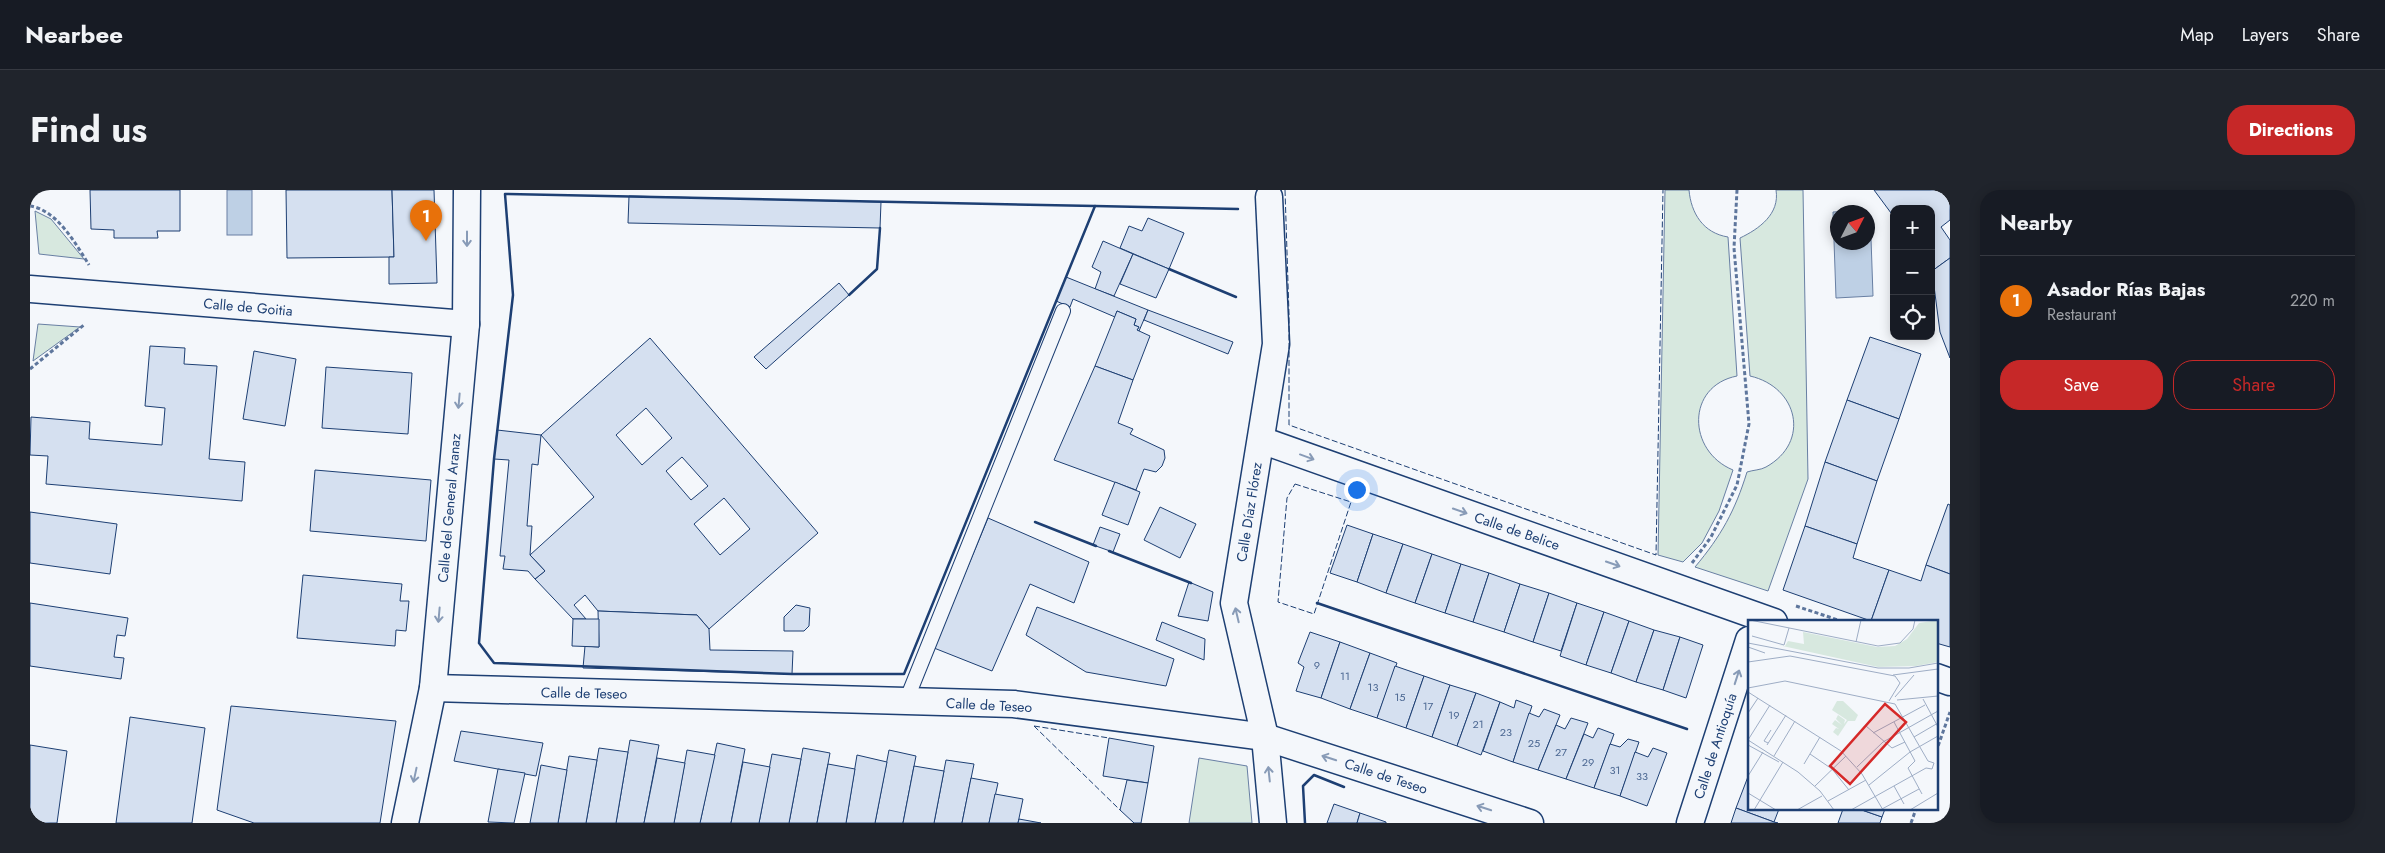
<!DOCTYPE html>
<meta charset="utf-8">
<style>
:root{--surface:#171b24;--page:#20242c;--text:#f1f3f6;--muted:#9ea1a6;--line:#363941;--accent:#c62828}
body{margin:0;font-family:Jost,sans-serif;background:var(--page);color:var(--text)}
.controls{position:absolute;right:15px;top:15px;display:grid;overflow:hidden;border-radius:10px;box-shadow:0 2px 12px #0003}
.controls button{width:45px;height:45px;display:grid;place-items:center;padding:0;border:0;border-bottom:1px solid var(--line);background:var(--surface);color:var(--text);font:25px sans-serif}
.compass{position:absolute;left:1800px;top:15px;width:45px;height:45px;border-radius:50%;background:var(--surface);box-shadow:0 2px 12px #0003;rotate:48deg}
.you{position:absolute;left:1326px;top:299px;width:18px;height:18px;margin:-12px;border:4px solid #fff;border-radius:50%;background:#1a73e8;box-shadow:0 0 0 8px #1a73e833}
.badge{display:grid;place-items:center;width:32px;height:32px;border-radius:50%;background:var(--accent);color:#fff;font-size:16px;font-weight:700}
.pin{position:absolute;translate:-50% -41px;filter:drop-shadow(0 1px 2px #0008)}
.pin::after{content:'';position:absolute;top:26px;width:18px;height:15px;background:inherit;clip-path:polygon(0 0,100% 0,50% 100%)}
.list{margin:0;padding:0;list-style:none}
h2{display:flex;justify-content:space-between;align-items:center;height:65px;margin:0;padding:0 20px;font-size:21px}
h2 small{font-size:16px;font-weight:400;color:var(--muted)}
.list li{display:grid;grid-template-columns:32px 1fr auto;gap:15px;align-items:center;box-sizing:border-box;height:90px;padding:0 20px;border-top:1px solid var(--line)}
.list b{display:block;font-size:19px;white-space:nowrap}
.list p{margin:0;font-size:16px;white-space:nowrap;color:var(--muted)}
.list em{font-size:16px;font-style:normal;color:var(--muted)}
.actions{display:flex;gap:10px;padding:15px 20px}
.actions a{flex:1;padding:11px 0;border:1px solid var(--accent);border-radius:20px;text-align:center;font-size:18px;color:var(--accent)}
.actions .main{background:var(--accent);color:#fff}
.icon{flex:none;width:28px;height:28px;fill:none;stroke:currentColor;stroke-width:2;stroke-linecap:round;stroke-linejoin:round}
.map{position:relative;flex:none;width:1920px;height:633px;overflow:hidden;border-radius:20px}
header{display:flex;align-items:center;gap:30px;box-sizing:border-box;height:70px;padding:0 25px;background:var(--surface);border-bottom:1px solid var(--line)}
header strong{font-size:24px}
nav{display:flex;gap:28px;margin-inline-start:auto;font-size:18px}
.intro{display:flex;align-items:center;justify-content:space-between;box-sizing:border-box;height:120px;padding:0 30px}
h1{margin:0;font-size:35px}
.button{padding:12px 22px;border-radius:20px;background:var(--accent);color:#fff;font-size:18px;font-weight:700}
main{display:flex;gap:30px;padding:0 30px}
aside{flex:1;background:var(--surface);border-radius:20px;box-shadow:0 2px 12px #0003}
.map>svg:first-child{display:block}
.green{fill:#d7e8df;stroke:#687fa3}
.water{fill:#bed0e5;stroke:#687fa3}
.building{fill:#d5e0f0;stroke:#1d3f73;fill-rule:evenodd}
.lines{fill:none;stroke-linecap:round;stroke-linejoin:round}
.service-casing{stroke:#1d3f73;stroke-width:16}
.minor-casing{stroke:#1d3f73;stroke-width:29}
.path{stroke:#5e769c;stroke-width:3;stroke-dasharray:4 2.5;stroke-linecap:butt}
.service{stroke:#f4f7fb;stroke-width:14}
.minor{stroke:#f4f7fb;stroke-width:26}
.fence{stroke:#1d3f73;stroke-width:1;stroke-dasharray:6 2.5;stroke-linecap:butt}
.wall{stroke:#1d3f73;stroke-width:2.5}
.oneway{stroke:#889bb7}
.labels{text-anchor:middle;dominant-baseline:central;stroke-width:4;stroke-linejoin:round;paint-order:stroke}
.number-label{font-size:11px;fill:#4b6792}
.street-label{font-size:14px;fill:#1d3f73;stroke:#f4f7fb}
.inset-road{fill:none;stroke:#9eadc5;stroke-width:1}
.view{fill:#d62828;fill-opacity:0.15;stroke:#d62828;stroke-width:2.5}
.inset-edge{fill:none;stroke:#1d3f73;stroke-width:2.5}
</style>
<header>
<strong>Nearbee</strong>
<nav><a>Map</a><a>Layers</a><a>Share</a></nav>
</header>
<div class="intro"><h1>Find us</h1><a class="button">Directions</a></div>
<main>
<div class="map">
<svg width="1920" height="633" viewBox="0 0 1920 633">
<rect width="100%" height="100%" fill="#f4f7fb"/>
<g class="green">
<path d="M1635,0H1659C1661,23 1673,43 1698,47L1707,186C1656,196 1657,261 1703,280L1689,321L1672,353L1653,372L1628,365Z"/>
<path d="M1746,0H1773L1778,289L1738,401L1665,377C1691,346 1705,321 1717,282C1723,280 1731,280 1736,277C1781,252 1768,197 1720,186L1710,48C1729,39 1750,24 1746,0Z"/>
<polygon points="5,21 21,29 54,69 9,64"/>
<polygon points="8,134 50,137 3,171"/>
<polygon points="1169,568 1217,576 1222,633 1159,633"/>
</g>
<g class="water">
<rect x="197" y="0" width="25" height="45"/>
<polygon points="1823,21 1824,22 1808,22 1808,52 1838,52 1838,43 1841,48 1843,106 1806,108 1803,22"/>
</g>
<g class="building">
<polygon points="60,0 150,0 150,41 127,41 128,48 84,48 84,40 61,39"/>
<polygon points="256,0 362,0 364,67 257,68"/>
<polygon points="362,0 404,0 407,93 359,94 359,67 364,67"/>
<polygon points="1844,0 1920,0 1920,30 1911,37 1920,50 1920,68 1902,81 1901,80 1901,19 1864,19 1864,27"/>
<polygon points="599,6 851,12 850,38 598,33"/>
<polygon points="1118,28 1154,43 1139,79 1090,58 1099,36 1112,41"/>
<polygon points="1073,51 1103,64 1084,106 1065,99 1071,82 1062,77"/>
<polygon points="1103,64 1139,79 1126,108 1090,94"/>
<polygon points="1920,68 1920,168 1910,142 1902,81"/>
<polygon points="1036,87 1118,120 1109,141 1107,140 1109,137 1104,135 1106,129 1087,121 1085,127 1043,109 1040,117 1026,111"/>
<polygon points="809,93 819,105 736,179 724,167"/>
<polygon points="1118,120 1203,152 1198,164 1114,130"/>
<polygon points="1087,121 1106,129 1104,135 1109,137 1107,140 1120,146 1103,190 1065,176"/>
<polygon points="1840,147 1891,164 1869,229 1817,210"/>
<path d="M620,148L788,343L679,439L667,425L568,421L555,405L544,415L556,429H543L505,389L515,381L500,365L564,307L511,245ZM616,218L642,248L612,275L586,245ZM652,267L678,296L661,310L636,281ZM694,308L720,339L690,365L664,334Z"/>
<polygon points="120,156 155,158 154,174 187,176 179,269 215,272 212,311 16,294 18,266 0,265 1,227 60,232 59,249 132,255 135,218 115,216"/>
<polygon points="224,161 266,169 255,236 213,229"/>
<polygon points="1065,176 1103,190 1088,233 1103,239 1100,244 1134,260 1135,268 1132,276 1126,282 1114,279 1106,300 1024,270"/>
<polygon points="296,177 382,183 378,244 292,238"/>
<polygon points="1817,210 1869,229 1847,291 1795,272"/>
<polygon points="467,240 511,245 508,275 502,274 497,336 502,336 500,365 515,381 505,389 498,381 473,379 475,366 470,366 479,270 464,269"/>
<polygon points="1795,272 1847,291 1827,354 1775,336"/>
<polygon points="285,280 401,290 396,351 280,341"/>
<polygon points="1085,292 1110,302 1098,335 1072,325"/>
<polygon points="1918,314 1920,315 1920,384 1896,375"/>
<polygon points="1130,317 1166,334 1150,368 1114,350"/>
<polygon points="0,322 87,334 80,384 0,373"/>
<polygon points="958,328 1059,372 1044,413 1000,394 962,481 904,458"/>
<polygon points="1317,335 1343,344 1327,392 1300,383"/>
<polygon points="1775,336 1827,354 1823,368 1859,380 1841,431 1753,400"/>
<polygon points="1070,337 1090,344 1083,362 1063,355"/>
<polygon points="1343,344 1373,354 1356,403 1327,392"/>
<polygon points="1373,354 1402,364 1385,413 1356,403"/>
<polygon points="1402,364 1431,374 1415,423 1385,413"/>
<polygon points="1431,374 1459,383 1443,432 1415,423"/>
<polygon points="1896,375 1920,384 1920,457 1906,453 1906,432 1841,431 1859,380 1891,391"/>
<polygon points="1459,383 1490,394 1474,442 1443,432"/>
<polygon points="273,385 372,394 370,411 379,411 376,441 366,440 365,456 267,448"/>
<polygon points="1159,392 1183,402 1178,431 1148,426"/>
<polygon points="1490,394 1519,403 1503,452 1474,442"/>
<polygon points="1519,403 1547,413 1531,461 1503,452"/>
<polygon points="0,413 98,428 95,446 87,445 84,467 94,468 91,489 0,476"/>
<polygon points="1547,413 1574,422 1556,475 1530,466"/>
<polygon points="766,415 780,418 779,436 774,441 754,441 754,427"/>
<polygon points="1007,417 1144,469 1136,496 1056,482 996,445"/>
<polygon points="568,421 667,425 679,439 680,460 763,461 762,484 553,478 555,456 569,457"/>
<polygon points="1574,422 1599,431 1581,483 1556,475"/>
<polygon points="543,429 569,429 569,457 542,456"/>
<polygon points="1599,431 1624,440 1606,492 1581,483"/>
<polygon points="1132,432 1175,449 1174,470 1126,450"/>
<polygon points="1624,440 1650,447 1633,500 1606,492"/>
<polygon points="1280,442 1310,452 1291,508 1266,501 1274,477 1268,473"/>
<polygon points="1650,447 1673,455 1656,508 1633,500"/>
<polygon points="1310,452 1340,463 1320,519 1291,508"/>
<polygon points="1340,463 1367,473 1347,528 1320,519"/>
<polygon points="1365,476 1394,486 1376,538 1347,528"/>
<polygon points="1394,486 1420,495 1402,547 1376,538"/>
<polygon points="1420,495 1446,503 1427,556 1402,547"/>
<polygon points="1446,503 1470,512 1451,565 1427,556"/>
<polygon points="1486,510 1502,516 1483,572 1453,561 1470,512 1484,518"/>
<polygon points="201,516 366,531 350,633 224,633 187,620"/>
<polygon points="1514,519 1530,525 1508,580 1483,572 1499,523 1509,527"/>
<polygon points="100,527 175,538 162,633 86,633"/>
<polygon points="1541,528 1558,533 1536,589 1508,580 1526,535 1535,539"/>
<polygon points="1568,538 1584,544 1564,598 1536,589 1554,544 1563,548"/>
<polygon points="431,541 513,553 506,586 424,571"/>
<polygon points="1079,548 1124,556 1118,593 1073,586"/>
<polygon points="1598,549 1609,552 1590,606 1564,598 1580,554 1590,557"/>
<polygon points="600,550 629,555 614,633 586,633"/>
<polygon points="687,553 715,559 701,633 670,633"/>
<polygon points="0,555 37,561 27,633 0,633"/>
<polygon points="569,558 598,562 586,633 556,633"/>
<polygon points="773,558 800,563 787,633 759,633"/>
<polygon points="1623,558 1637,563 1617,616 1590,606 1605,562 1618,567"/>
<polygon points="657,560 685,565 670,633 644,633"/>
<polygon points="859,560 886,566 873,633 845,633"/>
<polygon points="742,564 771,569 759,633 729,633"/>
<polygon points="827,565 857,572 845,633 816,633"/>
<polygon points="539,566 567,570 556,633 528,633"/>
<polygon points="627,568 655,573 644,633 614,633"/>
<polygon points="916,570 944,574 932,633 904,633"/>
<polygon points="713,572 740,577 729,633 701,633"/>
<polygon points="798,574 825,579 816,633 787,633"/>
<polygon points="511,575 537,580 528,633 500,633"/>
<polygon points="884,576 914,581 904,633 873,633"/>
<polygon points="468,579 495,583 484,633 458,632"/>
<polygon points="1719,584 1719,619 1749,619 1744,632 1706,618"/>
<polygon points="941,588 968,593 959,633 932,633"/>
<polygon points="1097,590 1118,593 1111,633 1104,633 1090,620"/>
<polygon points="965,604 993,609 988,633 959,633"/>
<polygon points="1304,614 1330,623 1327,633 1297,633"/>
<polygon points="1706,618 1744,632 1748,633 1701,633"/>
<polygon points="1813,619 1829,619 1852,627 1850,633 1808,633"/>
<polygon points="1829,619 1855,619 1852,627"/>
<polygon points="1330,623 1356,632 1356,633 1327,633"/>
<polygon points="989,629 1011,633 988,633"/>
</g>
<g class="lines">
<g class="service-casing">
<polyline id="service" points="876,511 1033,121"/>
</g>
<g class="minor-casing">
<g id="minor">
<polyline points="1239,7 1246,154 1204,413 1235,547 1243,633"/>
<polyline points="0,99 436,134"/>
<polyline points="1231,250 1744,432"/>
<polyline points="1906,487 1920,492"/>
<polyline points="403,498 984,514 1235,547 1500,633"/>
<polyline points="375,633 403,498 436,134 437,0"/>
<polyline points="1660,633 1719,450"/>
</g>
</g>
<g class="path">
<path d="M0,16C27,20 46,54 59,75"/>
<polyline points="0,179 55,134"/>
<polyline points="1662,373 1681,347 1707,295 1719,234 1704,58 1707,0"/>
<polyline points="1766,416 1814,432"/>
<polyline points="1906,562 1920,522"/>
<polyline points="1881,633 1886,619"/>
</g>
<use href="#service" class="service"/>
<use href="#minor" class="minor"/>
<g class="fence">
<polyline points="1255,0 1259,124 1259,235 1626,365 1633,0"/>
<polygon points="1265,294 1321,312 1284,424 1248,412 1257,308"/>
<polyline points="1004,536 1090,620"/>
<polyline points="1004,536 1079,548"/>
</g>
<g class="wall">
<polygon points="475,4 1065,16 874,484 762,484 464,473 449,453 464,269 483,105"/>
<polyline points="1065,16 1208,19"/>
<polyline points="1139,79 1206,107"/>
<polyline points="819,105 847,79 850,38"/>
<polyline points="1005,332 1066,356"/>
<polyline points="1079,361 1161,393"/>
<polyline points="1287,413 1657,539"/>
<polyline points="1275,633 1273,596 1284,585 1314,597"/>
</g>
</g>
<defs><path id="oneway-shaft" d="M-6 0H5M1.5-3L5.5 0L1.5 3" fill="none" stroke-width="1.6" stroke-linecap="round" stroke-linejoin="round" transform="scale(1.25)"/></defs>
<g class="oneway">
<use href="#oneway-shaft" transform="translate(437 49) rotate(90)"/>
<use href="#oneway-shaft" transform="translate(429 211) rotate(95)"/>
<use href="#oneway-shaft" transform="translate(1277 267) rotate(20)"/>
<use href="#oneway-shaft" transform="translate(1430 321) rotate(19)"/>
<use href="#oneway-shaft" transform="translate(1583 374) rotate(19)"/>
<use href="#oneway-shaft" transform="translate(409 425) rotate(95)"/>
<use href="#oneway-shaft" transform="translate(1207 425) rotate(-103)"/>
<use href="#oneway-shaft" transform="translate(1707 487) rotate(-72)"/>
<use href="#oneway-shaft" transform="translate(1299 568) rotate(-162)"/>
<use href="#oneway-shaft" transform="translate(1239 584) rotate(-96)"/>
<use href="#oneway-shaft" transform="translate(385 585) rotate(102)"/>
<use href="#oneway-shaft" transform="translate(1454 618) rotate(-162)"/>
</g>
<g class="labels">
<g class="number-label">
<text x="1287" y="475">9</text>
<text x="1315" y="486">11</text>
<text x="1343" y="497">13</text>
<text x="1370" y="507">15</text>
<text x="1398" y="516">17</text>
<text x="1424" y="525">19</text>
<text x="1448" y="534">21</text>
<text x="1476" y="542">23</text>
<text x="1504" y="553">25</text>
<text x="1531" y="562">27</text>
<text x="1558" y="572">29</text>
<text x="1585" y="580">31</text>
<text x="1612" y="586">33</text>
</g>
<g class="street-label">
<text transform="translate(218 117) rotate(5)">Calle de Goitia</text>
<text transform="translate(419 318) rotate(-85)">Calle del General Aranaz</text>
<text transform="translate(1219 322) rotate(-81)">Calle Díaz Flórez</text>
<text transform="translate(1487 341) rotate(19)">Calle de Belice</text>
<text transform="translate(554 503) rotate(1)">Calle de Teseo</text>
<text transform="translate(959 515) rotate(3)">Calle de Teseo</text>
<text transform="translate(1685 556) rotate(-72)">Calle de Antioquía</text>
<text transform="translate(1356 586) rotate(18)">Calle de Teseo</text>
</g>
</g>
<g transform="translate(1718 430)">
<rect width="190" height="190" fill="#f4f7fb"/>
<path d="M190,0V42L168,46L130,47L30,25L37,26L40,21L56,24L55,12L129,27L147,26L159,19L171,3ZM89,81H95L110,95L107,101H100L90,116L85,112L88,108L91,109L84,104L87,100L94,105L88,99L90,95L97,100L96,104L99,100L84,90Z" fill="#d7e8df"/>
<path class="inset-road" d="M2,0L130,26L152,23L165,9L167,0M4,16L36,25L41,8M108,22L113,0M0,23L130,48H161L190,43M0,27L17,33M0,42L42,36L147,56L152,63L141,81M145,55L190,49M0,68L37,61L147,84M0,72L93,131L114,154L135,190M147,77L166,55M175,79L190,107M149,80L190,76M147,84L180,141M0,93L10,78M146,102L167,141L160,148L174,174M118,106L144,128L157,122M125,113L177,85M166,117L190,103M0,120L22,85M0,120L50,152L72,171L86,190M20,123L16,121L23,110M0,125L31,142M19,125L38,95M62,134L84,149L101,170M26,136L47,101M56,144L72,117M109,147L135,122L190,91M0,156L15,132M121,165L162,132L190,116M67,166L98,136M146,166L156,184M0,173L28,190M80,181L118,160M134,189L171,169M6,190L35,142M49,190L74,176M103,190L178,148L184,149L186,143L180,141M162,190L190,173"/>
<path class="view" d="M137,84L158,102L102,164L82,146Z"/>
<rect width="190" height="190" class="inset-edge"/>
</g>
</svg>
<div class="controls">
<button>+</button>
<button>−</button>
<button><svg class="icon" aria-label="locate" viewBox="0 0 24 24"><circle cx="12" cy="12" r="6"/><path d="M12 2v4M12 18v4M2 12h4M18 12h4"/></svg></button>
</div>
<svg class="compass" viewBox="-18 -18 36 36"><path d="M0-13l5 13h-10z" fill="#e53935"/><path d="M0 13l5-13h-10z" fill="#9ea1a6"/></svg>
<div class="you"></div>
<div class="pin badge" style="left:396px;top:51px;background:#e8710a">1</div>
</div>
<aside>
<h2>Nearby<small></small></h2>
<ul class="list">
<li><span class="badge" style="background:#e8710a">1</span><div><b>Asador Rías Bajas</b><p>Restaurant</p></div><em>220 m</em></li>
</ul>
<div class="actions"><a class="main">Save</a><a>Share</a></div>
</aside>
</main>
